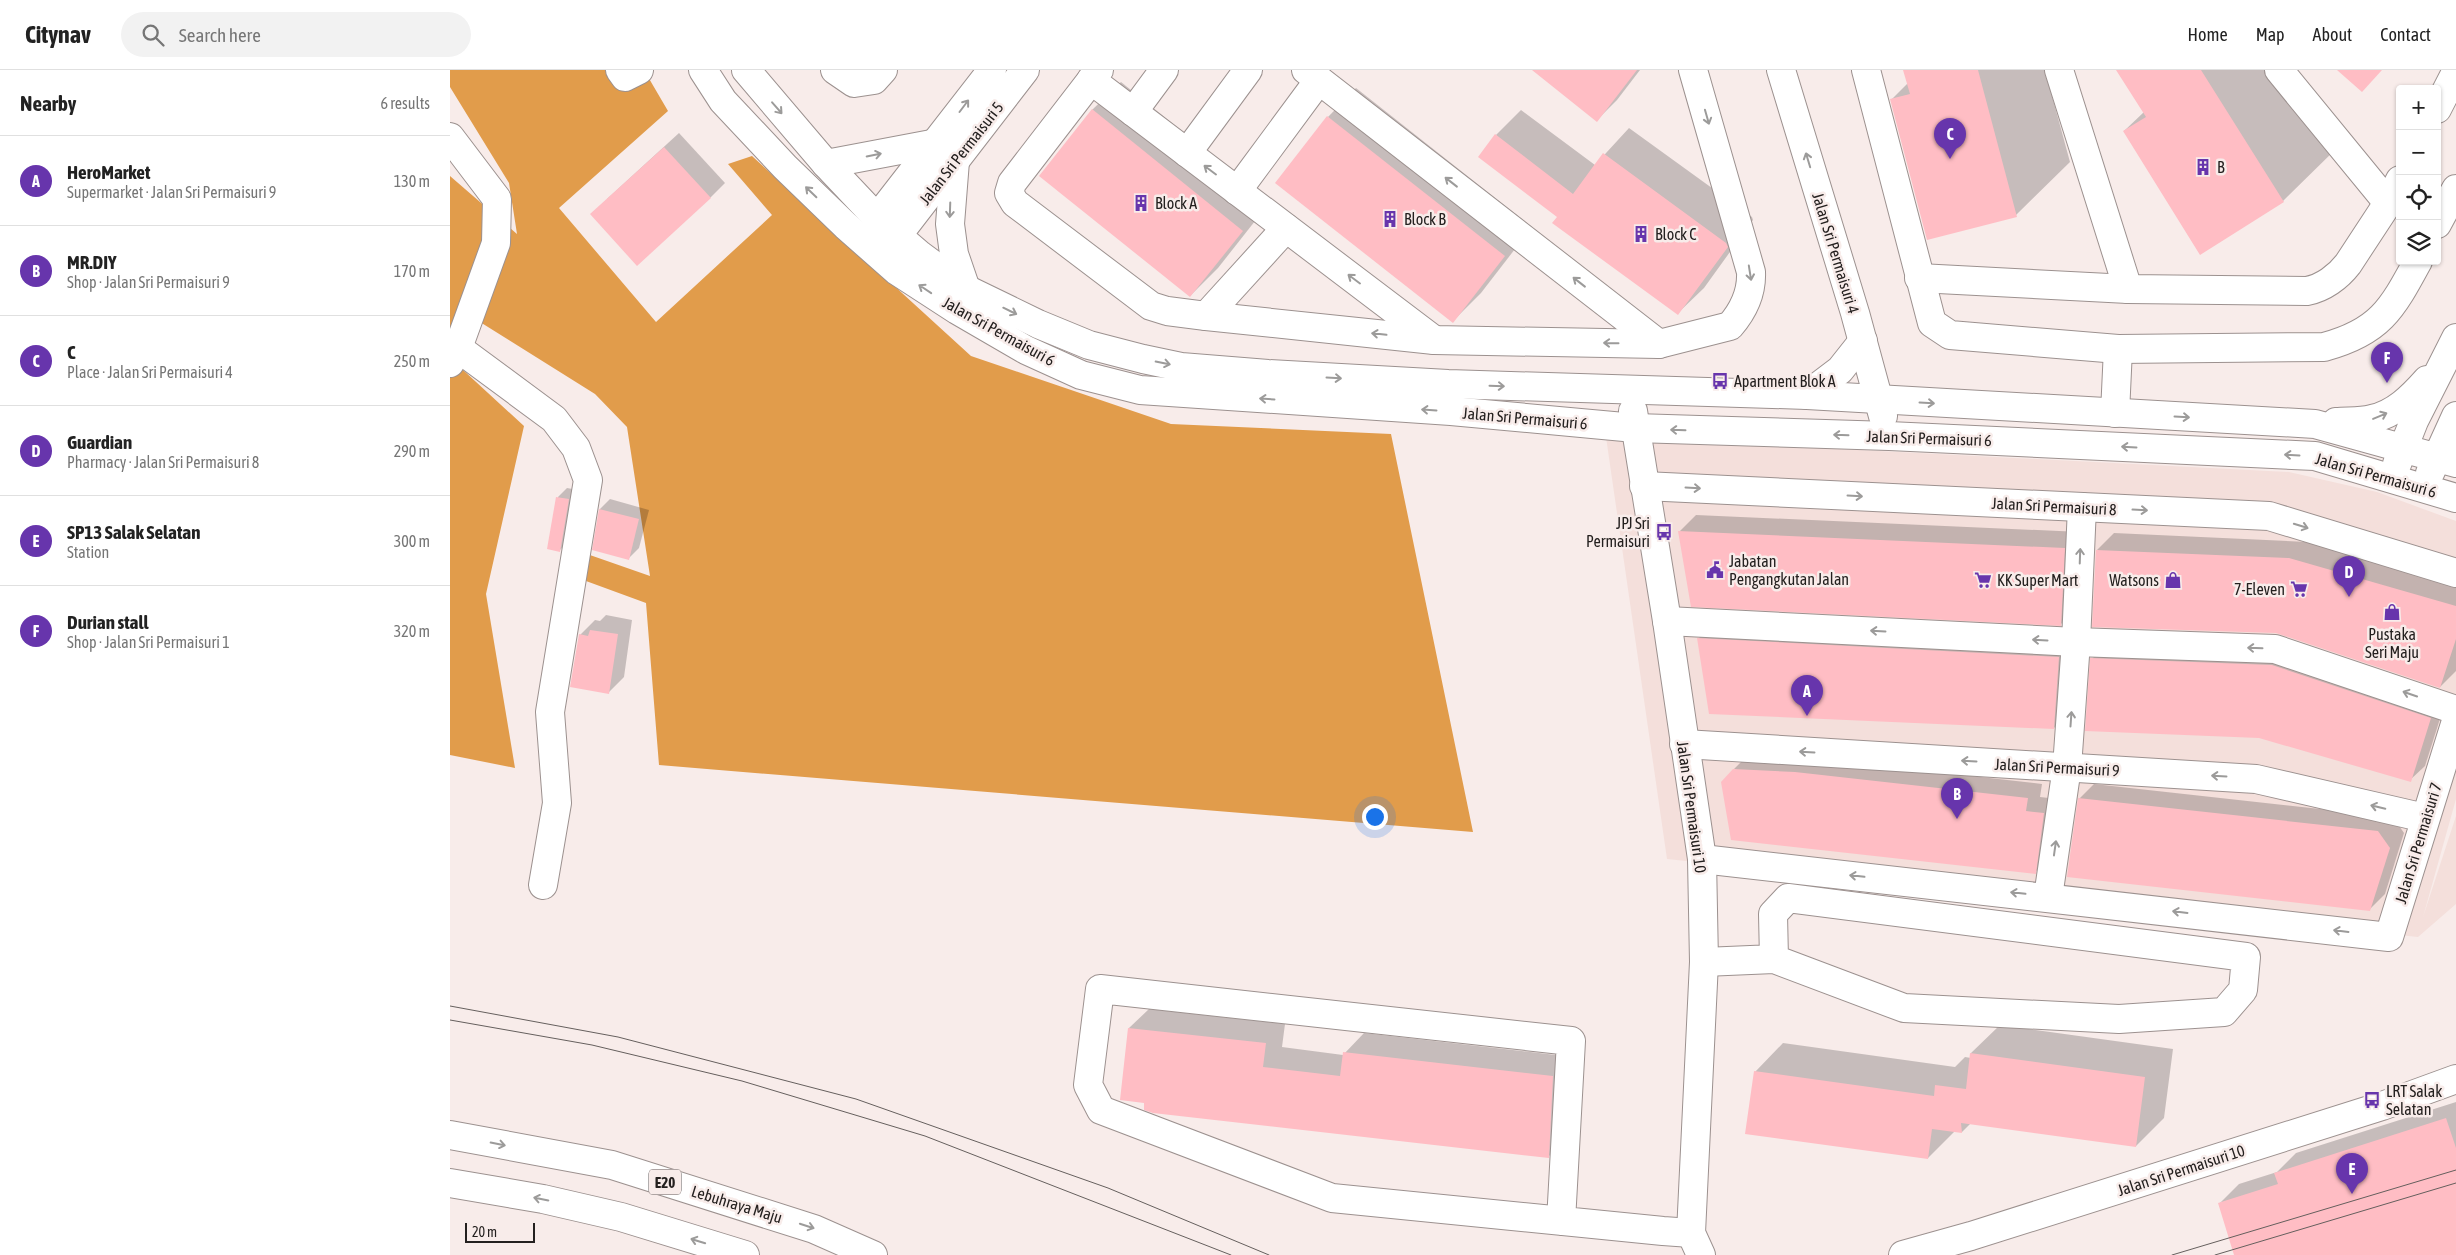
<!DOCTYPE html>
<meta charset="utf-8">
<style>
:root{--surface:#fff;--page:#f2f2f2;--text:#222;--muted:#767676;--line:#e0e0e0;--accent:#6735ac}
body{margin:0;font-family:"Asap Condensed",sans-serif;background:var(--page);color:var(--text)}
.controls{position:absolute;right:15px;top:15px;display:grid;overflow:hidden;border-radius:5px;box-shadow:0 1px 4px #0004}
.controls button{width:45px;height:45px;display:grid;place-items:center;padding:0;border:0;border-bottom:1px solid var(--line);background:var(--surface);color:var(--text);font:25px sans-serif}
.scale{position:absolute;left:15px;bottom:12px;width:70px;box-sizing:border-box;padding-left:5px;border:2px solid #24201f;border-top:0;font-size:14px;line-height:18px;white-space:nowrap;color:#24201f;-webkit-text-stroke:4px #f8ecea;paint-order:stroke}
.you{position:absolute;left:924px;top:746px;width:18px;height:18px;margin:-12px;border:4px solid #fff;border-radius:50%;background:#1a73e8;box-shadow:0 0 0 8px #1a73e833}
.badge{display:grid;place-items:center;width:32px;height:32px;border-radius:50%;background:var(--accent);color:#fff;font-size:16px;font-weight:700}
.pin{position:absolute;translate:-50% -41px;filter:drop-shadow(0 1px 2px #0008)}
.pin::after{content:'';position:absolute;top:26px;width:18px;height:15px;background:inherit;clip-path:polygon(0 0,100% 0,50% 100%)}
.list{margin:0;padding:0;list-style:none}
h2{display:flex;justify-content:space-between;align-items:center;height:65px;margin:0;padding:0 20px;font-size:21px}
h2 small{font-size:16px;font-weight:400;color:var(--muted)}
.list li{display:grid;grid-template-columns:32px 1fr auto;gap:15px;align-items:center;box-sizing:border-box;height:90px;padding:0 20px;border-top:1px solid var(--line)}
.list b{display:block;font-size:19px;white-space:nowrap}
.list p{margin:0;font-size:16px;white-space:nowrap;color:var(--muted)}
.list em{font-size:16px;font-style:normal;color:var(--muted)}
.icon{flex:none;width:28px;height:28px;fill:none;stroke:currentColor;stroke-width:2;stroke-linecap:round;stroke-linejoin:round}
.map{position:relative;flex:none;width:2006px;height:1185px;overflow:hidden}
header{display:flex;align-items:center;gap:30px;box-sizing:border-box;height:70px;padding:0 25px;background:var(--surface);border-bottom:1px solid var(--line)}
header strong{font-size:24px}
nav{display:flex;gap:28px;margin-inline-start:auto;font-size:18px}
.search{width:350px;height:45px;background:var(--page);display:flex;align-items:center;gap:12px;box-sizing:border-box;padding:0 18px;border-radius:28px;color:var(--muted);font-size:19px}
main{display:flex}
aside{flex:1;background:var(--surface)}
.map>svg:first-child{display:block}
.built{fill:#f4dfdb}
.forest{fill:#e19c4b}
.shadow{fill:#0003}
.building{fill:#ffbdc4}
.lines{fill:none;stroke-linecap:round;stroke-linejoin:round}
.minor-casing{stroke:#9c918f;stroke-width:30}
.highway-casing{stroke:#9c918f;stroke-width:30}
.minor{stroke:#fff;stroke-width:28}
.highway{stroke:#fff;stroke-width:28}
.tram{stroke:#655f5d;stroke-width:1}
.oneway{stroke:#9c9b9a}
.labels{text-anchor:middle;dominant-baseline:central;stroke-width:5;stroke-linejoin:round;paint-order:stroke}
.shield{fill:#f8ecea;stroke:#645d5c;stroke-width:1}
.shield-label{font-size:15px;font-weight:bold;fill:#24201f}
.street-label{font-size:16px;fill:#24201f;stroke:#f8ecea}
.poi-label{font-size:16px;fill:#24201f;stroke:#f8ecea;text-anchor:start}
</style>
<header>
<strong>Citynav</strong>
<div class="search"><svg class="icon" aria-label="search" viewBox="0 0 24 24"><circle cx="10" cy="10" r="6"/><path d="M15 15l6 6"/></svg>Search here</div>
<nav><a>Home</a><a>Map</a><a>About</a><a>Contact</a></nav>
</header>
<main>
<aside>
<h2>Nearby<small>6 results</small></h2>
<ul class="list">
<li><span class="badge">A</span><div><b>HeroMarket</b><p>Supermarket · Jalan Sri Permaisuri 9</p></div><em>130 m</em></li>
<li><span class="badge">B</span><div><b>MR.DIY</b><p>Shop · Jalan Sri Permaisuri 9</p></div><em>170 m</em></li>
<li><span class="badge">C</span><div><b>C</b><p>Place · Jalan Sri Permaisuri 4</p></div><em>250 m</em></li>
<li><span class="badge">D</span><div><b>Guardian</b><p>Pharmacy · Jalan Sri Permaisuri 8</p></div><em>290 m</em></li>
<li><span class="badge">E</span><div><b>SP13 Salak Selatan</b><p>Station</p></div><em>300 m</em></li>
<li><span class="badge">F</span><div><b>Durian stall</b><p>Shop · Jalan Sri Permaisuri 1</p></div><em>320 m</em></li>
</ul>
</aside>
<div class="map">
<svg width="2006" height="1185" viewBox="0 0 2006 1185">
<rect width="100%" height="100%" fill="#f8ecea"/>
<polygon class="built" points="1156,367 1839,402 1927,422 2006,451 2006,729 1973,847 2006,746 2006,834 1968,867 1217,789"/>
<g class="forest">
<polygon points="0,0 194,0 218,41 109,138 206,252 322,145 278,94 302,86 521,286 721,354 941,364 1023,762 209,695 196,533 136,511 137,484 200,506 177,357 145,324 14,242 0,270 0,106 67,164 59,113 0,17"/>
<polygon points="0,288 74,356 36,524 65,698 0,685"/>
</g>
<g class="shadow">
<polygon points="1083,0 1190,0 1167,30 1147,50"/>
<polygon points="1455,0 1595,0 1620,92 1566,145 1441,30 1458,13"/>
<polygon points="1667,0 1838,0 1887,78 1833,131 1674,61 1694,42"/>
<polygon points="671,12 820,132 768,198 740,226 642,40"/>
<polygon points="906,18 1082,157 1031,223 1003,251 878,47"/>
<polygon points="1071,40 1145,95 1179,58 1302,147 1303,150 1254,218 1228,243 1109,146 1046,65"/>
<polygon points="229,63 275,113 260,128 157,129"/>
<polygon points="117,418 128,420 120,470 110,480 108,427"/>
<polygon points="160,429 199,440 189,478 179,488 144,479 150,439"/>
<polygon points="1246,445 1631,462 1627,538 1611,554 1229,462"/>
<polygon points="1664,463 1857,472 2006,515 2006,601 1990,617 1826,562 1647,480"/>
<polygon points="156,545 182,550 174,607 159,622 130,565 145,550 150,551"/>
<polygon points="1263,554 1624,572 1618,643 1604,658 1248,569"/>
<polygon points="1657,574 1838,580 1995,633 1975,696 1960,710 1642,589"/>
<polygon points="1299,684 1361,688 1592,714 1590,727 1608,729 1600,788 1585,802 1284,699"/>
<polygon points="1644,714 1943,747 1954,763 1935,824 1920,839 1629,729"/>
<polygon points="699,939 835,954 832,977 893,985 914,963 1123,987 1118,1067 1098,1087 696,1032 679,958"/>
<polygon points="1550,955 1723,979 1714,1048 1686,1076 1521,1053 1512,1062 1505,1061 1478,1088 1305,1002 1333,973 1505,997 1515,987 1521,988 1521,983"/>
<polygon points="2006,1032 2006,1179 1986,1185 1786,1185 1769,1134 1789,1114 1827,1102 1846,1083"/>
</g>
<g class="building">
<polygon points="1082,0 1187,0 1147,52"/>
<polygon points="1453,0 1528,0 1567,147 1477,170 1440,29 1460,24"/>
<polygon points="1666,0 1751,0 1834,132 1750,185 1673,61 1696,47"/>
<polygon points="1887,0 1932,0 1912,22"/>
<polygon points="642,39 793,161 740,227 589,106"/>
<polygon points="877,46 1055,186 1003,253 825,113"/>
<polygon points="1045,64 1123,124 1153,83 1276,173 1278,177 1228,245 1102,153 1107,147 1028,87"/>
<polygon points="214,77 261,128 187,196 140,144"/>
<polygon points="106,427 119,429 110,482 97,479"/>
<polygon points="149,439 189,449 179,490 142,480"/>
<polygon points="1228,461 1615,478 1611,556 1241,537"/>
<polygon points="1646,480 1839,488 2006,536 2006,569 1990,618 1826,563 1642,557"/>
<polygon points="140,560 168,564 159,624 120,617 129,564 138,566"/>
<polygon points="1247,568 1609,587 1604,659 1259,644"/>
<polygon points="1640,588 1822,595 1981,648 1961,712 1809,668 1635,661"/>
<polygon points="1283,699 1345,702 1578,728 1576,741 1594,743 1586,804 1281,770 1271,712"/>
<polygon points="1628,728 1928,761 1940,778 1920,841 1617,807"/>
<polygon points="678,958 816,973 813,997 890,1006 893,982 1103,1006 1099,1088 703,1043 694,1040 694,1033 670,1030"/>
<polygon points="1520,983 1695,1007 1686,1077 1511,1053 1512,1063 1482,1059 1478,1089 1295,1064 1304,1001 1484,1026 1485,1015 1516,1019"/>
<polygon points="1996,1048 2006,1078 2006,1185 1784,1185 1768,1133 1828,1114 1824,1103"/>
</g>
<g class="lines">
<g class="minor-casing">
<g id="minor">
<polyline points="170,0 175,7 189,0"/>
<polyline points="253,0 273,31 335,97 396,156 447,201 507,240 576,280 631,305 690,320 1001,341 1185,358 1439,366 1865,386 2006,428"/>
<polyline points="296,0 376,94 427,148 470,185 516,219 588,254 639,275 693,289 731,297 818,304 998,314 1357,325 1865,354 2006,393"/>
<polyline points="385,0 404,13 424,10 433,0"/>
<path d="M649,0L562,113L559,123L565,133L701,236L717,241L756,246L984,270L1209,274L1280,256C1293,241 1302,223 1301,202L1243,0"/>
<polyline points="856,0 1209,274"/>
<polyline points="1331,0 1405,243 1433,346"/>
<path d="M1416,0L1482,253L1500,265L1668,279L1874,277C1930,262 1942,239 1968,191"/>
<polyline points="1609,0 1678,219"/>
<polyline points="1829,0 1938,133"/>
<polyline points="641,10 984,270"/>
<polyline points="1987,39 2006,2"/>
<polyline points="683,42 714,0"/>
<polyline points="0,67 47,129 46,173 8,278 0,293"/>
<polyline points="737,83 798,0"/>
<polyline points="505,91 500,154 504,184 516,219"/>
<polyline points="376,94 487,73"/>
<polyline points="787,121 869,10"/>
<polyline points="427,148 542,0"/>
<polyline points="1987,154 2006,119"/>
<polyline points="447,166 575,0"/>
<path d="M1469,208L1678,219L1857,221C1873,218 1888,207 1898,194L1938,133L1950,110"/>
<polyline points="756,246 836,158"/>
<polyline points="8,278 104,349 126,378 138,410 100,642 107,733 93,815"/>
<polyline points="1357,325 1390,300 1413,271"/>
<polyline points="1183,341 1217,551 1252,789 1254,892 1241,1163 1251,1185"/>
<polyline points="1665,343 1668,279"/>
<path d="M1886,352C1898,351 1911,352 1922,349C1945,344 1962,327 1977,310"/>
<polyline points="1947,394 1964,351 2006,268"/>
<polyline points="1980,403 2006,346"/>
<polyline points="1194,416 1819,446 2006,503"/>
<polyline points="1217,551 1626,572 1825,579 2006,640"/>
<polyline points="1234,674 1806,709 1975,748"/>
<polyline points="1252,789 1939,867 2006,651"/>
<polyline points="1598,827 1617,697 1626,572 1632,437"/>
<polyline points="1254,892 1324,889 1454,938 1669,949 1774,942 1793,920 1796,887 1338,828 1323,844 1324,889"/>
<polyline points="1111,1151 1121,971 650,919 638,1015 651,1040 882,1128 1213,1161 1241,1163"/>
<polyline points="1453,1185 1521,1166 1932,1036 2006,1009"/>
</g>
</g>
<g class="highway-casing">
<g id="highway">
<polyline points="0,1065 162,1095 364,1159 423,1185"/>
<polyline points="0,1113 93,1129 171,1147 295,1185"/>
</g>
</g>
<use href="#minor" class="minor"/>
<use href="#highway" class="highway"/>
<g class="tram">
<polyline points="0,936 168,967 406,1029 658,1118 819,1185"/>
<polyline points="0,950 142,975 292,1011 475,1066 781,1185"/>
<polyline points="1722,1185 2006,1100"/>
<polyline points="1765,1185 2006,1113"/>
</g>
</g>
<defs><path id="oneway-shaft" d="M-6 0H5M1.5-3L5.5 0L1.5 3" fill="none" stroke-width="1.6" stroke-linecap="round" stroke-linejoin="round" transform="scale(1.25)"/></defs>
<g class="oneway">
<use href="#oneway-shaft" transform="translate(514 36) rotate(-53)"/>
<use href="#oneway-shaft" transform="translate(327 38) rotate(49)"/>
<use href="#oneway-shaft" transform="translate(1257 47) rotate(74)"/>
<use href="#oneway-shaft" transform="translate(424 85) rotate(-11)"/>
<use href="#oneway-shaft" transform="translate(1358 90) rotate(-107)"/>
<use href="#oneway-shaft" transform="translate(760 100) rotate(-143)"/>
<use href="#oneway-shaft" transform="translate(1001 112) rotate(-142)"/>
<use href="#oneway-shaft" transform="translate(361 122) rotate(-136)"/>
<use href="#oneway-shaft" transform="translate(500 140) rotate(92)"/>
<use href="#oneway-shaft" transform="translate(1300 203) rotate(81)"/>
<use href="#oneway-shaft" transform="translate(904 209) rotate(-143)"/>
<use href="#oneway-shaft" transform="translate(1129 212) rotate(-142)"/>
<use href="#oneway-shaft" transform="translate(475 219) rotate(-146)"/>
<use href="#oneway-shaft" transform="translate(560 241) rotate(26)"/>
<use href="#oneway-shaft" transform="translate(929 264) rotate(-174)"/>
<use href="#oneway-shaft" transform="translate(1161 273) rotate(-179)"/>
<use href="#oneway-shaft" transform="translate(713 293) rotate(11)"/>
<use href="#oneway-shaft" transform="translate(884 308) rotate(3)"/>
<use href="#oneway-shaft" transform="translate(1047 316) rotate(2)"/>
<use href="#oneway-shaft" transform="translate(817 329) rotate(-176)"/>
<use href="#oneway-shaft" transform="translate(1477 333) rotate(3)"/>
<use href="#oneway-shaft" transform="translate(979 340) rotate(-176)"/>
<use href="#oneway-shaft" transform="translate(1930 346) rotate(-23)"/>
<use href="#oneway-shaft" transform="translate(1732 347) rotate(3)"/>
<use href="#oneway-shaft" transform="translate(1228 360) rotate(-178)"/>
<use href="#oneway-shaft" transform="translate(1391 365) rotate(-178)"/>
<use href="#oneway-shaft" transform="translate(1679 377) rotate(-177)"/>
<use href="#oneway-shaft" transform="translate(1842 385) rotate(-177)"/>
<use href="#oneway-shaft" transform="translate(1243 418) rotate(3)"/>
<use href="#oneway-shaft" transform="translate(1405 426) rotate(3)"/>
<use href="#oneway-shaft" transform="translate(1690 440) rotate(3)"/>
<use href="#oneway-shaft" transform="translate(1851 456) rotate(17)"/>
<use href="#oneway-shaft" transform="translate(1630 486) rotate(-88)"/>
<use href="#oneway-shaft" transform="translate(1428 561) rotate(-177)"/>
<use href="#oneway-shaft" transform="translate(1590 570) rotate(-177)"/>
<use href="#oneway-shaft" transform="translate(1805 578) rotate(-178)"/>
<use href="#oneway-shaft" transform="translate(1960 624) rotate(-161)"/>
<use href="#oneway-shaft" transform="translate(1621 649) rotate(-86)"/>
<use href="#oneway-shaft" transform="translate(1357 682) rotate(-177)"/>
<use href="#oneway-shaft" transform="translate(1519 691) rotate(-177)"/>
<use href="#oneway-shaft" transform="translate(1769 706) rotate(-177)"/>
<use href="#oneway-shaft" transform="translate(1928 737) rotate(-167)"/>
<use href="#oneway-shaft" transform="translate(1605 778) rotate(-82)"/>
<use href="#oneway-shaft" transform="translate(1407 806) rotate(-174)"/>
<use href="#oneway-shaft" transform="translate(1568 823) rotate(-174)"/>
<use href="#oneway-shaft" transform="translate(1730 842) rotate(-173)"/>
<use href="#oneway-shaft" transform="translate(1891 861) rotate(-173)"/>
<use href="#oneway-shaft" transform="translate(48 1074) rotate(11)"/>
<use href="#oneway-shaft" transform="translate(91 1129) rotate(-169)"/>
<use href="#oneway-shaft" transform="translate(357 1156) rotate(18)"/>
<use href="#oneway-shaft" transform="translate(248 1171) rotate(-163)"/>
</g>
<defs>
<g id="building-bare" transform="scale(1.35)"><path d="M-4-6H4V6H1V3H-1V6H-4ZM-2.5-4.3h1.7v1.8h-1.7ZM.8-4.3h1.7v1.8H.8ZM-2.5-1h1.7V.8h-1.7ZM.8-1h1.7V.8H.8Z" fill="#6735ac" stroke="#f8ecea" stroke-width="2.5" paint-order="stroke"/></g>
<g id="bus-bare" transform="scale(1.35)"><path d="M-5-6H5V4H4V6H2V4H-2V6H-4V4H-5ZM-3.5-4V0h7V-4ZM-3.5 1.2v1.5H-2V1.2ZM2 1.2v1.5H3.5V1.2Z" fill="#6735ac" stroke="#f8ecea" stroke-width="2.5" paint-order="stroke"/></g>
<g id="civic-bare" transform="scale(1.35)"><path d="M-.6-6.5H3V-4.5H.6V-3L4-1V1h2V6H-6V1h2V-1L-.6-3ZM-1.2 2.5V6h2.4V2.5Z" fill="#6735ac" stroke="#f8ecea" stroke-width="2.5" paint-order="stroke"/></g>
<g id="supermarket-bare" transform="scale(1.35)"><path d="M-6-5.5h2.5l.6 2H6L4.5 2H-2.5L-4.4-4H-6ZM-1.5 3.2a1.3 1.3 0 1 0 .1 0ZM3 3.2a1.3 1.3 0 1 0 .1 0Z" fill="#6735ac" stroke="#f8ecea" stroke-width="2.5" paint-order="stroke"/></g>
<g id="shop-bare" transform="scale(1.35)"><path d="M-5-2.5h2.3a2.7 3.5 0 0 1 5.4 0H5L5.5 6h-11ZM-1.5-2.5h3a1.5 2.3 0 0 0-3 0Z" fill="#6735ac" stroke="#f8ecea" stroke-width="2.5" paint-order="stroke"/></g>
</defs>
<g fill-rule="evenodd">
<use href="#building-bare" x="1753" y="97"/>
<use href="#building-bare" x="691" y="133"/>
<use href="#building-bare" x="940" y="149"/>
<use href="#building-bare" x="1191" y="164"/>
<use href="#bus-bare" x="1270" y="311"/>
<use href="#bus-bare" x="1214" y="462"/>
<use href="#civic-bare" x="1265" y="500"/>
<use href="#supermarket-bare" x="1533" y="510"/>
<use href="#shop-bare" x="1723" y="510"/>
<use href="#supermarket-bare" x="1849" y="519"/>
<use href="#shop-bare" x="1942" y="542"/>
<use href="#bus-bare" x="1922" y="1030"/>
</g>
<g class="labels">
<rect class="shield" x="199" y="1099.5" width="32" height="25" rx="4"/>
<g class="shield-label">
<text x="215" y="1112">E20</text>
</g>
<g class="street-label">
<text transform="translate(511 83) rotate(-52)">Jalan Sri Permaisuri 5</text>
<text transform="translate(1386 183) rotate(73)">Jalan Sri Permaisuri 4</text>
<text transform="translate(549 261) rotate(29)">Jalan Sri Permaisuri 6</text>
<text transform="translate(1075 348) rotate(5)">Jalan Sri Permaisuri 6</text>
<text transform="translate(1479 368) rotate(2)">Jalan Sri Permaisuri 6</text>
<text transform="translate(1926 405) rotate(16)">Jalan Sri Permaisuri 6</text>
<text transform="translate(1604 436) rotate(3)">Jalan Sri Permaisuri 8</text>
<text transform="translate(1607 697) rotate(3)">Jalan Sri Permaisuri 9</text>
<text transform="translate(1242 737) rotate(82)">Jalan Sri Permaisuri 10</text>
<text transform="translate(1968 773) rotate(-73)">Jalan Sri Permaisuri 7</text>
<text transform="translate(1731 1100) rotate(-18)">Jalan Sri Permaisuri 10</text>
<text transform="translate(287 1134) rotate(17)">Lebuhraya Maju</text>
</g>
<g class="poi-label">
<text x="1767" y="97">B</text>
<text x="705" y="133">Block A</text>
<text x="954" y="149">Block B</text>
<text x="1205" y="164">Block C</text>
<text x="1284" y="311">Apartment Blok A</text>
<text x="1200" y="453" text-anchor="end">JPJ Sri<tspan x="1200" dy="18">Permaisuri</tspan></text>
<text x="1279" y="491">Jabatan<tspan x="1279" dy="18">Pengangkutan Jalan</tspan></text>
<text x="1547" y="510">KK Super Mart</text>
<text x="1709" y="510" text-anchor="end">Watsons</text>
<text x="1835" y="519" text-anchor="end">7-Eleven</text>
<text x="1942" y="564" text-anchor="middle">Pustaka<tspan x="1942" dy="18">Seri Maju</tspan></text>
<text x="1936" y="1021">LRT Salak<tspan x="1936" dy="18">Selatan</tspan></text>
</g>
</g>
</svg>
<div class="controls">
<button>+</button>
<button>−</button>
<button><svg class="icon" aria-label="locate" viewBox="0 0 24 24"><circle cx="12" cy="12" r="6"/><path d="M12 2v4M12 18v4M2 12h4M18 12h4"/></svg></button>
<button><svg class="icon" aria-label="layers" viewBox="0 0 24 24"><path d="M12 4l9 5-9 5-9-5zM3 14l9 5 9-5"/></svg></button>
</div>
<div class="scale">20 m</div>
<div class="you"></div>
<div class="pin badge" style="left:1357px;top:646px">A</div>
<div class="pin badge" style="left:1507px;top:749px">B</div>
<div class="pin badge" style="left:1500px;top:89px">C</div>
<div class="pin badge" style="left:1899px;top:527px">D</div>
<div class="pin badge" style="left:1902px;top:1124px">E</div>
<div class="pin badge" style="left:1937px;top:313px">F</div>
</div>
</main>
